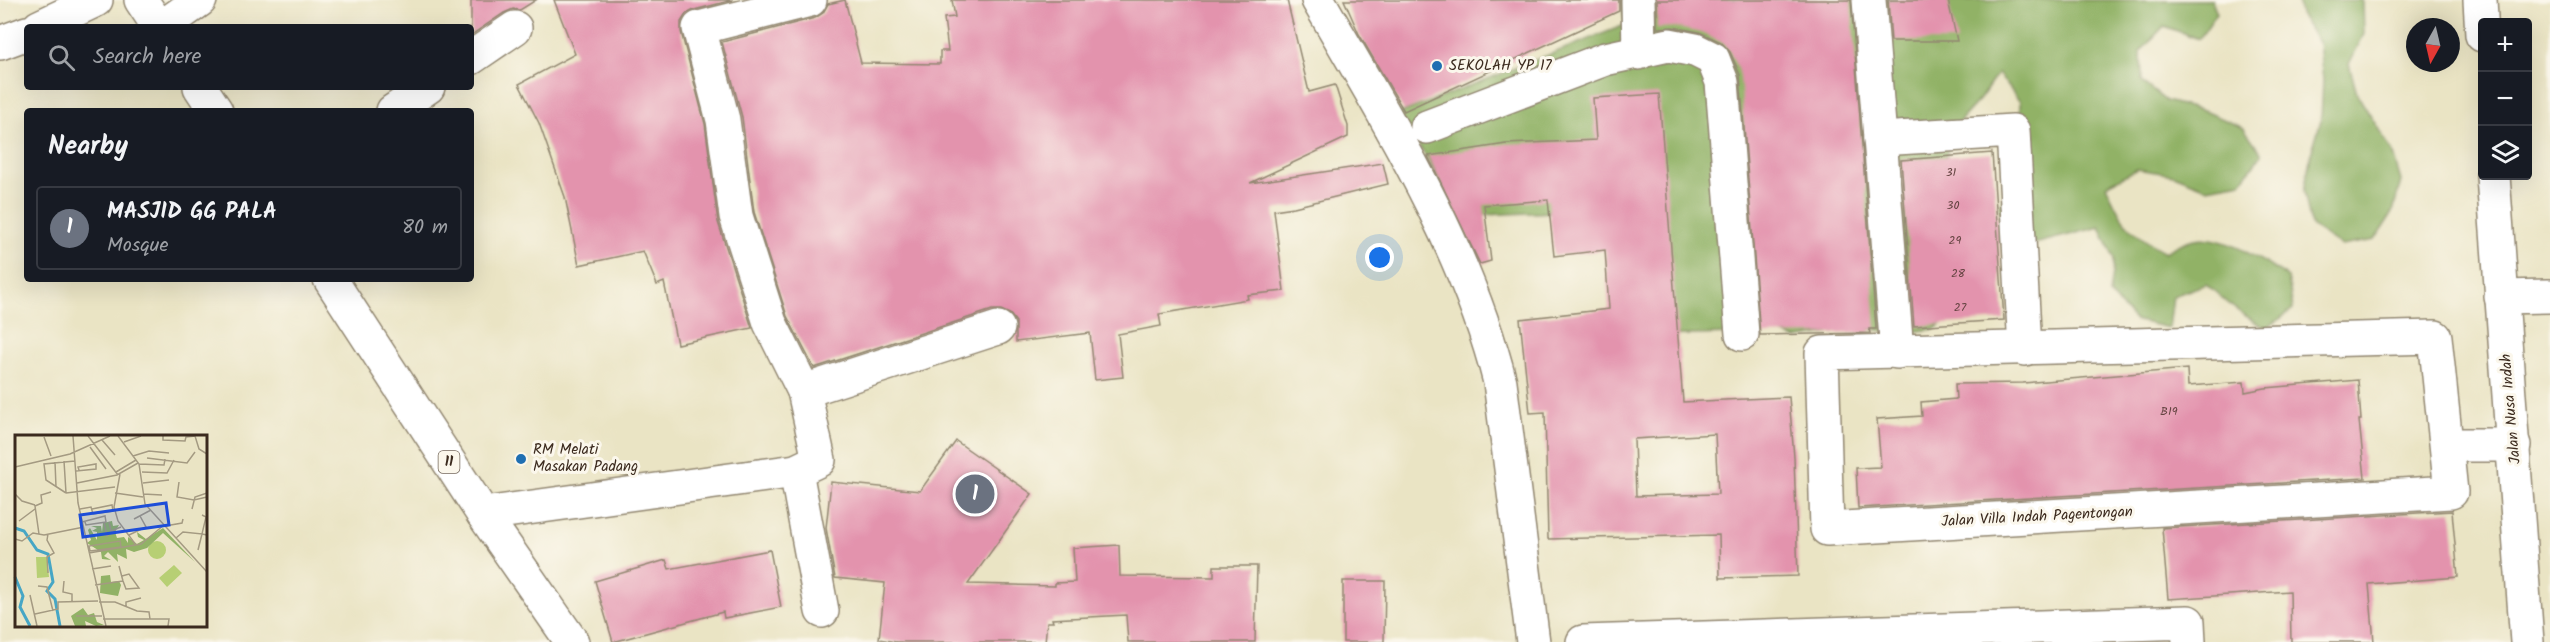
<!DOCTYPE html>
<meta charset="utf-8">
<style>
:root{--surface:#171b24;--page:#242831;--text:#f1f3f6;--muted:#9ea1a6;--line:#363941;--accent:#0b8043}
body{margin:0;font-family:Kalam,sans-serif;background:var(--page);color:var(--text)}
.controls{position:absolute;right:18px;top:18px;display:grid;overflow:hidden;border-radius:6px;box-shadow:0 6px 24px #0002}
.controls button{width:54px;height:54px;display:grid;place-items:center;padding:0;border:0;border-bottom:2px solid var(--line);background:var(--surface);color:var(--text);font:30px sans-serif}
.compass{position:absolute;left:2406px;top:18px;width:54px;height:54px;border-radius:50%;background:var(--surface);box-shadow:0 6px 24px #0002;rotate:188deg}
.you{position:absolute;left:1380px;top:258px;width:21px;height:21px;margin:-15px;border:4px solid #fff;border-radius:50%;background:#1a73e8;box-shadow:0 0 0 9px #1a73e833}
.badge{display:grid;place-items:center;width:39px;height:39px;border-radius:50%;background:var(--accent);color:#fff;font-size:20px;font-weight:700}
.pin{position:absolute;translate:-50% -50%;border:3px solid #fff;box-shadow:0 2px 6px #0006}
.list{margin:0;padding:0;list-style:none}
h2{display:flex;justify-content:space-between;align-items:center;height:78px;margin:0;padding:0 24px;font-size:26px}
h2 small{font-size:20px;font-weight:400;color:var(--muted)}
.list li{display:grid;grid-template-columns:39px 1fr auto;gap:18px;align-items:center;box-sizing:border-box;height:84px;margin:0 12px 12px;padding:0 12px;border:2px solid var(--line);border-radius:6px}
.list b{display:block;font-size:22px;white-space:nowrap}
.list p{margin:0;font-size:20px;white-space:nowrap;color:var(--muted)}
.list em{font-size:20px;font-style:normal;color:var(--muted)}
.icon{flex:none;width:33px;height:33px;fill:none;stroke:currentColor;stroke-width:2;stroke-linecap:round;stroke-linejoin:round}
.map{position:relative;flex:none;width:2550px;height:642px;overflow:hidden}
.search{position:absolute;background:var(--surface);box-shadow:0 6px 24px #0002;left:24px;top:24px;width:450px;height:66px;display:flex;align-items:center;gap:15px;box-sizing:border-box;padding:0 21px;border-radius:6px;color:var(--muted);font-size:22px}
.panel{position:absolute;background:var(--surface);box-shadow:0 6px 24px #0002;left:24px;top:108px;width:450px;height:174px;border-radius:6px}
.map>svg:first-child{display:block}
.forest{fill:#91b266;stroke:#666e42;stroke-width:1.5}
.building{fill:#e393ad;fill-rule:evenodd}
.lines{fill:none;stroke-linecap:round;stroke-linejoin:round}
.street-casing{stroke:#928771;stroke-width:36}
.primary-casing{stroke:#928771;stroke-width:36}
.street{stroke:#fff;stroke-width:33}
.primary{stroke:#fff;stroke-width:33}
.poi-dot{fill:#1f6fb2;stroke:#fbf7ec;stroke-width:2}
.labels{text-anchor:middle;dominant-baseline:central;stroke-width:6;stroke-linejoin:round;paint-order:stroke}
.number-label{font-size:12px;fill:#654442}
.shield{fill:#fbf7ec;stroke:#75685c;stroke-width:1.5}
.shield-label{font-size:14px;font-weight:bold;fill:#3b2a1e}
.poi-label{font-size:15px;fill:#3b2a1e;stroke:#fbf7ec;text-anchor:start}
.street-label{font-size:15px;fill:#3b2a1e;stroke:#fbf7ec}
.inset-river{fill:none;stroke:#46a6c5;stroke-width:3}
.inset-road{fill:none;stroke:#a49a82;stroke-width:1.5}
.view{fill:#1d4ed8;fill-opacity:0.15;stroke:#1d4ed8;stroke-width:3}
.inset-edge{fill:none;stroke:#3b2a1e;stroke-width:3}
</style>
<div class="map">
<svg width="2550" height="642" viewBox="0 0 2550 642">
<rect width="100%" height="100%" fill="#fbf7ec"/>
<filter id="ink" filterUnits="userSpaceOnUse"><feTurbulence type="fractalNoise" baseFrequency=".0167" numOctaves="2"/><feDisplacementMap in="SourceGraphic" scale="12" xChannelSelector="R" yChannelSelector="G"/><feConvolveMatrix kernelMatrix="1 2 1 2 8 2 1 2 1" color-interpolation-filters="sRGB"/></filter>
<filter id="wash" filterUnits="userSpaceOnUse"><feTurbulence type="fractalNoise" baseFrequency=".008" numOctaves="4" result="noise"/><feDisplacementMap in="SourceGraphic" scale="24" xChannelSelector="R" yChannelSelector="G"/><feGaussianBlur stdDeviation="1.35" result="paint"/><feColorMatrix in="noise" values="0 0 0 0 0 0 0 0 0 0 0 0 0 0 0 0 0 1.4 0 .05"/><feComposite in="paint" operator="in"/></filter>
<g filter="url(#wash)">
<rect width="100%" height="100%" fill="#eae4c4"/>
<g class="forest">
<path d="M1621,0H2212L2217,13L2199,39L2164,26L2141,51L2142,82L2166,101L2207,112L2244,128L2262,154L2241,182L2207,188L2174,175L2137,169L2106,185C2122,222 2128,232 2165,252C2174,248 2185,240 2195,239C2224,233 2265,263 2288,278L2293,309L2266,329L2235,309L2206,284L2173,296L2169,328L2134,320L2109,294L2114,259L2100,227L2034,244L1999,241L2000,205L2018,176L2020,102L1998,73L1980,99L1959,122L1948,151L1939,184L1960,308L1935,329L1899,333L1863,328L1795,339L1782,333L1646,336L1631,209L1457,216L1426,157L1398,114L1625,25Z"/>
<polygon points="2298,0 2362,0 2363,3 2364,34 2349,64 2357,94 2392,151 2401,181 2393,212 2375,240 2341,246 2311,226 2304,191 2311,154 2321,120 2323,80 2319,44 2300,14"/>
</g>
<g id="blocks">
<g class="building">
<polygon points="471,0 536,0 520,10 513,9 504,13 471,35"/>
<polygon points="554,0 733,0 694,10 686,14 681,22 681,32 705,124 718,222 752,328 677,344 664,282 657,285 643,251 579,265 565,197 539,123 519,84 575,54"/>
<polygon points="845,0 861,63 940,64 940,51 948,51 944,18 955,17 952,0 1287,0 1309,92 1335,85 1348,126 1348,137 1250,183 1383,163 1388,184 1294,207 1274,210 1284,291 1247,295 1248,299 1159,314 1161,326 1118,334 1123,377 1095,380 1090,333 1016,342 1016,322 1010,314 1001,310 992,310 814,368 787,316 754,212 742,117 722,42 815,18 823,13 828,4"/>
<polygon points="1344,0 1619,0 1619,11 1404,111 1359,34"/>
<polygon points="1657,0 1851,0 1876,329 1869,329 1870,333 1760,335 1740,75 1730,52 1721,42 1699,32 1673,27 1657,28"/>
<polygon points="1888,0 1948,0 1957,41 1891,41"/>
<path d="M1659,94L1683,402L1789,397L1794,457L1798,576L1720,578L1719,535L1548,539L1545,412L1530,413L1520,319L1609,309L1605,250L1554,256L1548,200L1484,205L1491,261L1480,264L1428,156L1506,144L1596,140L1593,98ZM1715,434L1718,494L1636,496L1634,439Z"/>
<polygon points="1992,153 2004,320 1914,326 1901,160"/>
<polygon points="2187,369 2188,386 2244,382 2245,392 2265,388 2358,380 2361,420 2359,420 2365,478 1858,508 1856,468 1881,467 1877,419 1922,416 1921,402 1956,399 1955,384 2023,383"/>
<polygon points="956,441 1032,494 968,584 1055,586 1055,583 1075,582 1073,548 1119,545 1120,576 1214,577 1214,566 1257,566 1255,642 1128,642 1126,615 1052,619 1053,622 1047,622 1045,642 896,642 879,639 885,583 835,578 826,528 831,482 920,491"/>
<polygon points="2452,511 2458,577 2369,584 2374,642 2291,642 2290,591 2168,599 2162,528"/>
<polygon points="770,550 781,607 724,618 723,612 613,642 595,581 666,560 669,569"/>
<polygon points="1343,581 1385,581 1384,642 1343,642"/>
</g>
</g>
</g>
<g filter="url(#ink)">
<use href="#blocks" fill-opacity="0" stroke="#928771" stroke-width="1.5"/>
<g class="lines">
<g class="street-casing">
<g id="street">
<path d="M1318,0C1387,120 1466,246 1500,382L1533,642"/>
<polyline points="1638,0 1639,53"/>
<polyline points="1869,0 1897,352"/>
<polyline points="2480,0 2482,35"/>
<polyline points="39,27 96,0"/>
<polyline points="162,27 200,0"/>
<polyline points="0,43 27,33"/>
<polyline points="471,58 515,28"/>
<polyline points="393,111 428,87"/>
<polyline points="1427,127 1605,59 1669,45 1695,50 1713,59 1722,82 1742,334"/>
<polyline points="1880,139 2013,131 2025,349"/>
<polyline points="2493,176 2527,642"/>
<polyline points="2501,297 2550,296"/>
<polygon points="2435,337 2451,492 1827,529 1822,353"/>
<polyline points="804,391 770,323 736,216 723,120 699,28 810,0"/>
<polyline points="2447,445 2514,445"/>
<polyline points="796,471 822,611"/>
<polyline points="483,514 796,471 819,460 804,391 998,328"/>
<polyline points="1583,642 2188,622 2189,642"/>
</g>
</g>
<g class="primary-casing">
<g id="primary">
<polyline points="141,0 159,27"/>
<polyline points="200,87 216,111"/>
<polyline points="330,279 483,514 572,642"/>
</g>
</g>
<use href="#street" class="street"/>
<use href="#primary" class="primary"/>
</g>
</g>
<g class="poi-dot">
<circle cx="1437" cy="66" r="6"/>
<circle cx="521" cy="459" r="6"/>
</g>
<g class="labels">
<g class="number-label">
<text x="1951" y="172">31</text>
<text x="1953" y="205">30</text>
<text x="1955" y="240">29</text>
<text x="1958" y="273">28</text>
<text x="1960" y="307">27</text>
<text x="2169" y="411">B19</text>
</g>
<rect class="shield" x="438.5" y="451" width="21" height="22" rx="4.5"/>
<g class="shield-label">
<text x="449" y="462">11</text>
</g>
<g class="poi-label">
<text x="1449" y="66">SEKOLAH YP 17</text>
<text x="533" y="450">RM Melati<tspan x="533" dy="17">Masakan Padang</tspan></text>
</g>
<g class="street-label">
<text transform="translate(2511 409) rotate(-95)">Jalan Nusa Indah</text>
<text transform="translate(2037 517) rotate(-3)">Jalan Villa Indah Pagentongan</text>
</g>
</g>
<g transform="translate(15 435)">
<rect width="192" height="192" fill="#eae4c4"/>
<path d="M133 115a9 9 0 1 1 18 0a9 9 0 1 1-18 0ZM21,122H32L34,142L22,143ZM159,130L167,138L152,152L144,143Z" fill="#b7cf74"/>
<path d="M97,86L98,91L104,90L100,97L102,103L109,102L113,108V102L122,109L129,105L123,102L122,97L131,104L148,93L180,127L148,98L132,113L119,117L111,114L112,124L102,119L103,127L93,117L89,121L96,125L87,124L86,117L72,108L76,105L73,95L75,93L82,105V97L77,96L82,93L76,91H86L87,97L88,88ZM95,140L96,147L104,146L106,150L103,161L85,158L86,141ZM68,173L73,180L79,178L82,187L89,190L81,191L70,186L71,191H60L56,181Z" fill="#91b266"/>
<path class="inset-river" d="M0,93L9,96L22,115L33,119L38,147L32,156L40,164L45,191M0,142L8,161L5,172L15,191"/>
<path class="inset-road" d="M58,1L63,68L91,191M73,1L103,40M103,1L124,29L130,69L192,137M148,1V5L170,6L171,2L181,1M180,1L184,14L192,19M29,2L36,21M87,5L100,20M109,7L126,1M75,12L91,34M118,21L134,16L154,18M132,23L172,28L180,17M49,26L51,58M40,27L41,52M124,29L149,30L150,24M0,32L55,19L95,1M61,36L81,34V29L63,32L64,35M101,37L121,25M127,37L152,38L159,25M105,39L99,72L103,86L121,110M164,47L162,62L179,65L192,62M62,48L102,40L123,28M128,48L154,45M51,58L31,45L29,29L60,26M51,58L100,52M100,58L128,62M0,59L7,66L20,70M128,59L147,60M65,74L76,72L78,79L98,76L97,70L77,74M177,74L180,62L192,58M119,84L136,75M4,86L20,74M67,87L90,81L91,87L71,90L70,87M89,87L92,101L99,96M94,87L96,96L106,92M150,91L167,88L168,84M24,99L20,71L27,68L26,60L36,57M114,100L131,92L125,81M161,103L168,97L187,99L191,82L187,80M0,104L7,106L18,98L29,100L69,92M105,106L106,112L75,116L74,111ZM183,115L187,99L192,100M74,118L126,109L149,90M104,131L108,146L111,154L124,153L114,139L107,141M77,134L96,131M33,138L32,122L39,118L32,105L33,99M49,146L48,157L57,159V167M80,150L108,146M23,151L32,152L38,176M15,160L22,191M84,167H100L122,176L134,177L135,184M111,171V167L126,163M20,179L43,174V167L83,166M61,181H87M88,184H154L153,191"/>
<path class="view" d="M151,68L154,90L68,102L65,80Z"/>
<rect width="192" height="192" class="inset-edge"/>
</g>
</svg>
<div class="controls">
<button>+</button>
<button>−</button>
<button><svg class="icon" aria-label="layers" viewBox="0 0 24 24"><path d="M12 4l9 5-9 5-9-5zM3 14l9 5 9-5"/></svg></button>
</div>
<svg class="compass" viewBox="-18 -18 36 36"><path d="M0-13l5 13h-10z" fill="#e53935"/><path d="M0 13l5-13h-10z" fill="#9ea1a6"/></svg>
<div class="you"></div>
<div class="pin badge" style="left:975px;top:494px;background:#6b7280">1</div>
<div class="search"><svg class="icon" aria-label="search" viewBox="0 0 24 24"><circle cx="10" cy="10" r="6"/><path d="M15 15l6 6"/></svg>Search here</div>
<section class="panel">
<h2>Nearby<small></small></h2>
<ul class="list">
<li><span class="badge" style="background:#6b7280">1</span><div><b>MASJID GG PALA</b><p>Mosque</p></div><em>80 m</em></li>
</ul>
</section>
</div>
